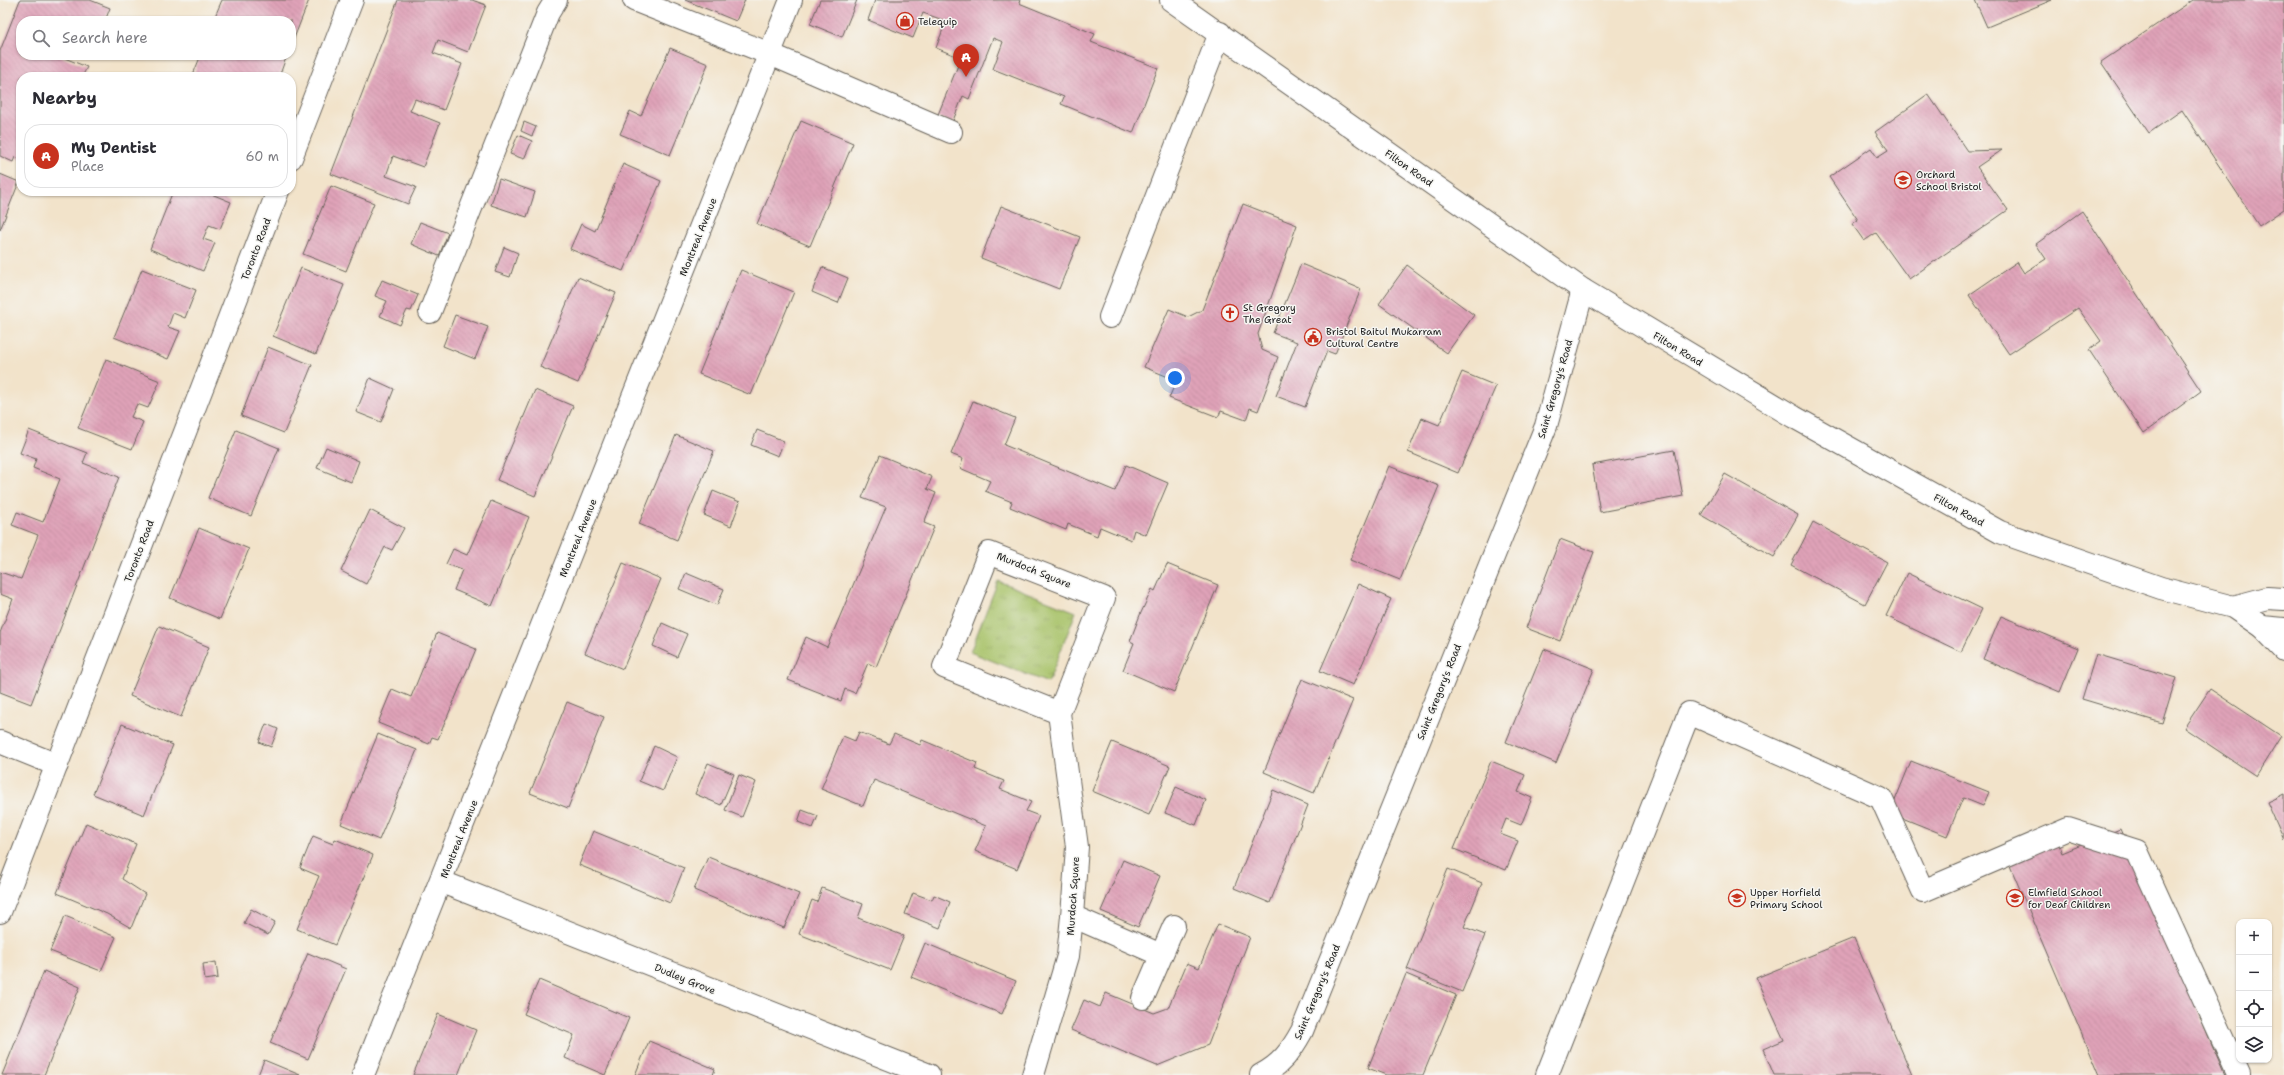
<!DOCTYPE html>
<meta charset="utf-8">
<style>
:root{--surface:#fff;--page:#f2f2f3;--text:#2b2b33;--muted:#7c7c81;--line:#e1e1e2;--accent:#c8321e}
body{margin:0;font-family:"Shantell Sans",sans-serif;background:var(--page);color:var(--text)}
.controls{position:absolute;right:12px;bottom:12px;display:grid;overflow:hidden;border-radius:8px;box-shadow:0 1px 3px #0004}
.controls button{width:36px;height:36px;display:grid;place-items:center;padding:0;border:0;border-bottom:1px solid var(--line);background:var(--surface);color:var(--text);font:20px sans-serif}
.you{position:absolute;left:1175px;top:378px;width:14px;height:14px;margin:-10px;border:3px solid #fff;border-radius:50%;background:#1a73e8;box-shadow:0 0 0 6px #1a73e833}
.badge{display:grid;place-items:center;width:26px;height:26px;border-radius:50%;background:var(--accent);color:#fff;font-size:13px;font-weight:700}
.pin{position:absolute;translate:-50% -33px;filter:drop-shadow(0 1px 2px #0008)}
.pin::after{content:'';position:absolute;top:21px;width:14px;height:12px;background:inherit;clip-path:polygon(0 0,100% 0,50% 100%)}
.list{margin:0;padding:0;list-style:none}
h2{display:flex;justify-content:space-between;align-items:center;height:52px;margin:0;padding:0 16px;font-size:17px}
h2 small{font-size:13px;font-weight:400;color:var(--muted)}
.list li{display:grid;grid-template-columns:26px 1fr auto;gap:12px;align-items:center;box-sizing:border-box;height:64px;margin:0 8px 8px;padding:0 8px;border:1px solid var(--line);border-radius:16px}
.list b{display:block;font-size:15px;white-space:nowrap}
.list p{margin:0;font-size:13px;white-space:nowrap;color:var(--muted)}
.list em{font-size:13px;font-style:normal;color:var(--muted)}
.icon{flex:none;width:22px;height:22px;fill:none;stroke:currentColor;stroke-width:2;stroke-linecap:round;stroke-linejoin:round}
.map{position:relative;flex:none;width:2284px;height:1075px;overflow:hidden}
.search{position:absolute;background:var(--surface);box-shadow:0 1px 3px #0004;left:16px;top:16px;width:280px;height:44px;display:flex;align-items:center;gap:10px;box-sizing:border-box;padding:0 14px;border-radius:16px;color:var(--muted);font-size:15px}
.panel{position:absolute;background:var(--surface);box-shadow:0 1px 3px #0004;left:16px;top:72px;width:280px;height:124px;border-radius:16px}
.map>svg:first-child{display:block}
.grass{fill:url(#grass-tufts);stroke:#626f42}
.building{fill:url(#building-back-hatch)}
.lines{fill:none;stroke-linecap:round;stroke-linejoin:round}
.minor-casing{stroke:#676259;stroke-width:24}
.major-casing{stroke:#676259;stroke-width:24}
.minor{stroke:#fff;stroke-width:22}
.major{stroke:#fff;stroke-width:22}
.labels{text-anchor:middle;dominant-baseline:central;stroke-width:3;stroke-linejoin:round;paint-order:stroke}
.poi-label{font-size:10px;fill:#1c1c1c;stroke:#f6f6f2;text-anchor:start}
.street-label{font-size:10px;fill:#1c1c1c;stroke:#f6f6f2}
</style>
<div class="map">
<svg width="2284" height="1075" viewBox="0 0 2284 1075">
<defs>
<pattern id="grass-tufts" width="24" height="20" patternUnits="userSpaceOnUse"><rect width="24" height="20" fill="#a8c269"/><path d="M3 7l-1-3M5 7V3M7 7l1-3M15 17l-1-3M17 17v-4M19 17l1-3" fill="none" stroke="#90a65a"/></pattern>
<pattern id="building-back-hatch" width="6" height="6" patternUnits="userSpaceOnUse"><rect width="6" height="6" fill="#dfa2b8"/><path d="M-1 5l2 2M0 0l6 6M5-1l2 2" fill="none" stroke="#bf8b9e"/></pattern>
</defs>
<rect width="100%" height="100%" fill="#f6f6f2"/>
<filter id="ink" filterUnits="userSpaceOnUse"><feTurbulence type="fractalNoise" baseFrequency=".025" numOctaves="2"/><feDisplacementMap in="SourceGraphic" scale="8" xChannelSelector="R" yChannelSelector="G"/><feConvolveMatrix kernelMatrix="1 2 1 2 8 2 1 2 1" color-interpolation-filters="sRGB"/></filter>
<filter id="wash" filterUnits="userSpaceOnUse"><feTurbulence type="fractalNoise" baseFrequency=".012" numOctaves="4" result="noise"/><feDisplacementMap in="SourceGraphic" scale="16" xChannelSelector="R" yChannelSelector="G"/><feGaussianBlur stdDeviation="0.9" result="paint"/><feColorMatrix in="noise" values="0 0 0 0 0 0 0 0 0 0 0 0 0 0 0 0 0 1.4 0 .05"/><feComposite in="paint" operator="in"/></filter>
<g filter="url(#wash)">
<rect width="100%" height="100%" fill="#f2e3ca"/>
<polygon class="grass" points="998,581 1076,612 1048,683 970,652"/>
<g id="blocks">
<g class="building">
<polygon points="20,0 90,0 110,8 105,21 21,21 21,55 57,55 87,67 82,77 21,77 21,159 15,157 13,162 0,156 0,51"/>
<polygon points="222,0 309,0 291,46 291,21 213,21"/>
<polygon points="398,0 472,0 486,5 468,52 438,40 433,53 462,64 444,110 415,99 410,111 440,123 423,167 393,156 386,176 416,187 408,204 331,174"/>
<polygon points="685,0 745,0 736,21"/>
<polygon points="820,0 857,0 842,37 810,24"/>
<polygon points="875,0 1020,0 1019,3 1095,34 1091,42 1158,68 1133,133 1061,104 1064,97 993,69 1003,42 993,38 969,99 963,96 952,123 937,117 961,58 936,48 946,21 923,13 913,38 868,20"/>
<polygon points="1975,0 2052,0 1987,27"/>
<polygon points="2193,0 2284,0 2284,209 2259,226 2182,110 2149,133 2101,62"/>
<polygon points="670,48 708,64 670,155 620,134 630,111 641,116"/>
<polygon points="201,55 287,55 279,77 192,77"/>
<polygon points="1928,94 1967,151 2002,150 1977,167 2008,210 1909,279 1876,233 1864,241 1852,224 1858,220 1829,177 1871,148 1877,157 1888,150 1875,132"/>
<polygon points="801,121 853,143 810,246 757,224"/>
<polygon points="524,122 536,127 532,136 521,131"/>
<polygon points="518,135 532,141 524,159 510,154"/>
<polygon points="623,164 661,181 623,271 570,249 581,224 595,231"/>
<polygon points="0,174 19,182 0,230"/>
<polygon points="499,179 535,192 527,217 491,205"/>
<polygon points="331,186 374,203 346,271 303,254"/>
<polygon points="173,191 204,191 231,202 220,229 209,225 203,239 215,243 203,271 150,249"/>
<polygon points="1243,204 1297,225 1258,334 1262,350 1278,357 1258,411 1250,408 1246,420 1221,411 1218,417 1169,398 1175,384 1166,376 1144,367 1169,309 1188,317 1202,310"/>
<polygon points="1001,206 1080,237 1059,289 981,258"/>
<polygon points="2082,211 2201,391 2144,433 2089,350 2101,341 2078,308 2009,354 1969,295 2017,262 2024,273 2046,259 2036,244"/>
<polygon points="420,222 448,233 439,256 411,244"/>
<polygon points="504,247 518,253 510,277 495,272"/>
<polygon points="1301,264 1361,289 1335,354 1327,351 1305,407 1276,396 1297,342 1273,333"/>
<polygon points="1407,265 1474,315 1447,353 1379,304"/>
<polygon points="822,267 848,278 838,303 812,292"/>
<polygon points="301,268 344,285 316,354 273,336"/>
<polygon points="142,269 196,290 185,318 173,313 168,327 180,331 168,359 114,337"/>
<polygon points="741,270 794,292 751,395 699,374"/>
<polygon points="578,277 616,293 578,383 540,367"/>
<polygon points="382,280 418,295 411,311 407,310 400,325 380,316 387,301 375,296"/>
<polygon points="455,315 488,327 475,359 443,346"/>
<polygon points="268,347 312,365 284,433 241,416"/>
<polygon points="106,359 160,381 148,408 137,404 131,417 143,422 132,449 78,428"/>
<polygon points="1462,372 1496,386 1458,473 1408,452 1422,418 1439,425"/>
<polygon points="370,378 394,389 381,422 356,412"/>
<polygon points="535,390 573,406 535,496 497,480"/>
<polygon points="973,401 1015,418 1004,445 1115,491 1126,465 1168,483 1146,535 1134,530 1131,540 1100,527 1097,536 1068,524 1066,530 1010,507 1012,502 985,491 990,481 960,468 963,459 951,454"/>
<polygon points="29,430 87,453 83,463 119,477 31,704 0,692 0,633 13,599 0,594 0,572 21,579 38,535 12,525 17,512 43,522 60,479 33,468 36,459 20,453"/>
<polygon points="236,430 279,448 251,516 208,498"/>
<polygon points="757,430 784,441 778,456 751,445"/>
<polygon points="676,435 714,451 677,540 639,524"/>
<polygon points="326,447 359,461 351,482 317,468"/>
<polygon points="1674,450 1683,496 1600,512 1592,465"/>
<polygon points="880,455 932,477 927,489 936,493 924,523 934,527 876,667 868,663 855,693 845,689 841,701 788,680 806,637 827,647 886,507 862,498"/>
<polygon points="1389,466 1439,486 1400,580 1350,560"/>
<polygon points="1725,474 1798,515 1774,557 1701,515"/>
<polygon points="713,491 740,502 731,526 704,515"/>
<polygon points="491,501 529,517 492,606 454,590 462,570 446,564 453,549 467,555"/>
<polygon points="370,510 404,528 392,550 385,547 366,584 341,571"/>
<polygon points="1813,522 1887,562 1865,604 1791,565"/>
<polygon points="199,528 249,549 220,619 170,598"/>
<polygon points="1560,539 1594,552 1560,641 1526,628"/>
<polygon points="623,563 661,579 623,669 585,653"/>
<polygon points="1167,564 1218,585 1174,692 1123,670 1134,643 1130,641 1140,615 1152,589 1155,591"/>
<polygon points="686,573 724,589 717,605 679,589"/>
<polygon points="1907,573 1982,609 1961,652 1886,616"/>
<polygon points="1358,584 1391,599 1353,685 1320,671"/>
<polygon points="2001,616 2078,648 2060,692 1983,659"/>
<polygon points="662,623 687,634 677,657 653,646"/>
<polygon points="159,626 209,647 181,717 130,696"/>
<polygon points="437,633 476,649 438,739 432,737 429,744 378,723 392,689 411,697"/>
<polygon points="1544,649 1594,669 1556,763 1506,742"/>
<polygon points="2096,654 2176,678 2162,723 2082,699"/>
<polygon points="1302,679 1353,700 1314,793 1264,772"/>
<polygon points="2210,689 2281,736 2256,776 2184,728"/>
<polygon points="567,702 604,717 568,808 530,793"/>
<polygon points="122,724 173,745 144,815 93,794"/>
<polygon points="266,724 278,729 271,747 259,742"/>
<polygon points="859,732 889,744 894,734 920,745 922,740 977,763 975,769 1004,781 1000,789 1031,802 1026,811 1039,816 1017,869 975,851 986,826 874,780 863,806 821,789 843,736 855,741"/>
<polygon points="378,734 417,750 379,840 341,824"/>
<polygon points="1112,742 1170,766 1149,815 1092,791"/>
<polygon points="654,746 677,757 663,791 639,781"/>
<polygon points="1491,761 1525,775 1518,792 1532,798 1521,825 1506,819 1500,834 1518,841 1506,870 1454,849"/>
<polygon points="1911,761 1989,792 1983,806 1963,798 1947,836 1890,813"/>
<polygon points="708,763 734,774 721,805 695,794"/>
<polygon points="739,775 756,782 742,817 725,810"/>
<polygon points="1176,787 1206,800 1196,825 1165,813"/>
<polygon points="1273,790 1308,805 1270,903 1234,888"/>
<polygon points="2284,794 2284,840 2267,802"/>
<polygon points="802,810 818,816 813,828 798,822"/>
<polygon points="86,823 136,844 122,879 145,894 131,928 107,914 57,893"/>
<polygon points="2120,829 2225,1075 2099,1075 2008,861 2057,839 2062,853"/>
<polygon points="593,831 684,868 670,903 579,865"/>
<polygon points="313,836 333,844 335,839 373,855 335,945 297,929 319,876 300,868"/>
<polygon points="708,857 799,894 784,928 694,890"/>
<polygon points="1123,860 1160,876 1138,927 1101,911"/>
<polygon points="1448,869 1482,883 1464,927 1485,935 1462,992 1407,969"/>
<polygon points="822,888 863,904 858,918 904,936 890,970 799,934 812,900 817,902"/>
<polygon points="913,893 932,900 934,895 950,902 940,928 905,914"/>
<polygon points="251,909 275,922 268,935 244,923"/>
<polygon points="65,916 116,937 101,971 50,951"/>
<polygon points="1218,924 1250,937 1208,1045 1157,1066 1071,1030 1084,1000 1100,1007 1106,993 1154,1013 1168,1008 1187,963 1199,968"/>
<polygon points="1854,938 1912,1075 1774,1075 1763,1049 1784,1040 1756,978"/>
<polygon points="925,943 1016,981 1002,1014 911,977"/>
<polygon points="308,953 346,969 308,1059 270,1043"/>
<polygon points="216,962 218,978 205,980 203,964"/>
<polygon points="44,971 80,987 44,1075 2,1075"/>
<polygon points="1406,974 1456,995 1423,1075 1386,1075 1368,1068"/>
<polygon points="539,980 629,1018 605,1075 565,1058 574,1035 524,1014"/>
<polygon points="438,1014 476,1030 458,1075 413,1075"/>
<polygon points="649,1041 715,1069 713,1075 635,1075"/>
<polygon points="264,1060 300,1075 258,1075"/>
</g>
</g>
</g>
<g filter="url(#ink)">
<use href="#blocks" fill-opacity="0" stroke="#676259" stroke-width="1"/>
<g class="lines">
<g class="minor-casing">
<g id="minor">
<polyline points="634,0 770,54 951,132"/>
<polyline points="291,158 352,0"/>
<polyline points="430,312 548,13 556,0"/>
<polyline points="1110,317 1220,33"/>
<polyline points="2262,627 2284,650"/>
<polyline points="0,742 57,765"/>
<polyline points="442,882 929,1075"/>
<polyline points="0,912 278,191"/>
<polyline points="1072,916 1161,955"/>
<polyline points="1143,998 1174,926"/>
<polyline points="363,1075 791,0"/>
<polyline points="1033,1075 1068,956 1072,916 1077,847 1059,713 1104,598 989,553 944,667 1059,713"/>
<path d="M1261,1075C1281,1065 1291,1051 1302,1031L1546,426L1583,290"/>
<polyline points="1547,1075 1689,713 1881,798 1923,891 2068,829 2137,851 2239,1075"/>
</g>
</g>
<g class="major-casing">
<g id="major">
<polyline points="1171,0 1583,290 1794,417 2000,532 2161,588 2233,607 2262,627 2284,629"/>
<polyline points="2233,607 2267,598 2284,599"/>
</g>
</g>
<use href="#minor" class="minor"/>
<use href="#major" class="major"/>
</g>
</g>
<defs>
<g id="shop-ring" transform="scale(0.9)"><circle r="9.5" fill="#f6f6f2" stroke="#c8321e" stroke-width="1.5"/><path d="M-5-2.5h2.3a2.7 3.5 0 0 1 5.4 0H5L5.5 6h-11ZM-1.5-2.5h3a1.5 2.3 0 0 0-3 0Z" fill="#c8321e"/></g>
<g id="school-ring" transform="scale(0.9)"><circle r="9.5" fill="#f6f6f2" stroke="#c8321e" stroke-width="1.5"/><path d="M0-5L7-2L0 1L-7-2ZM-4 1L0 2.5L4 1V4Q0 6-4 4Z" fill="#c8321e"/></g>
<g id="church-ring" transform="scale(0.9)"><circle r="9.5" fill="#f6f6f2" stroke="#c8321e" stroke-width="1.5"/><path d="M-1.2-6h2.4v3.5h3.3v2.4h-3.3V6h-2.4V-.1h-3.3v-2.4h3.3Z" fill="#c8321e"/></g>
<g id="civic-ring" transform="scale(0.9)"><circle r="9.5" fill="#f6f6f2" stroke="#c8321e" stroke-width="1.5"/><path d="M-.6-6.5H3V-4.5H.6V-3L4-1V1h2V6H-6V1h2V-1L-.6-3ZM-1.2 2.5V6h2.4V2.5Z" fill="#c8321e"/></g>
</defs>
<g fill-rule="evenodd">
<use href="#shop-ring" x="905" y="21"/>
<use href="#school-ring" x="1903" y="180"/>
<use href="#church-ring" x="1230" y="313"/>
<use href="#civic-ring" x="1313" y="337"/>
<use href="#school-ring" x="1737" y="898"/>
<use href="#school-ring" x="2015" y="898"/>
</g>
<g class="labels">
<g class="poi-label">
<text x="918" y="21">Telequip</text>
<text x="1916" y="174">Orchard<tspan x="1916" dy="12">School Bristol</tspan></text>
<text x="1243" y="307">St Gregory<tspan x="1243" dy="12">The Great</tspan></text>
<text x="1326" y="331">Bristol Baitul Mukarram<tspan x="1326" dy="12">Cultural Centre</tspan></text>
<text x="1750" y="892">Upper Horfield<tspan x="1750" dy="12">Primary School</tspan></text>
<text x="2028" y="892">Elmfield School<tspan x="2028" dy="12">for Deaf Children</tspan></text>
</g>
<g class="street-label">
<text transform="translate(1409 168) rotate(35)">Filton Road</text>
<text transform="translate(698 237) rotate(-68)">Montreal Avenue</text>
<text transform="translate(256 249) rotate(-69)">Toronto Road</text>
<text transform="translate(1678 349) rotate(31)">Filton Road</text>
<text transform="translate(1555 389) rotate(-74)">Saint Gregory's Road</text>
<text transform="translate(1959 510) rotate(29)">Filton Road</text>
<text transform="translate(578 538) rotate(-68)">Montreal Avenue</text>
<text transform="translate(139 551) rotate(-69)">Toronto Road</text>
<text transform="translate(1034 570) rotate(22)">Murdoch Square</text>
<text transform="translate(1439 692) rotate(-68)">Saint Gregory's Road</text>
<text transform="translate(459 839) rotate(-68)">Montreal Avenue</text>
<text transform="translate(1073 896) rotate(-86)">Murdoch Square</text>
<text transform="translate(685 979) rotate(22)">Dudley Grove</text>
<text transform="translate(1317 992) rotate(-67)">Saint Gregory's Road</text>
</g>
</g>
</svg>
<div class="controls">
<button>+</button>
<button>−</button>
<button><svg class="icon" aria-label="locate" viewBox="0 0 24 24"><circle cx="12" cy="12" r="6"/><path d="M12 2v4M12 18v4M2 12h4M18 12h4"/></svg></button>
<button><svg class="icon" aria-label="layers" viewBox="0 0 24 24"><path d="M12 4l9 5-9 5-9-5zM3 14l9 5 9-5"/></svg></button>
</div>
<div class="you"></div>
<div class="pin badge" style="left:966px;top:77px">A</div>
<div class="search"><svg class="icon" aria-label="search" viewBox="0 0 24 24"><circle cx="10" cy="10" r="6"/><path d="M15 15l6 6"/></svg>Search here</div>
<section class="panel">
<h2>Nearby<small></small></h2>
<ul class="list">
<li><span class="badge">A</span><div><b>My Dentist</b><p>Place</p></div><em>60 m</em></li>
</ul>
</section>
</div>
